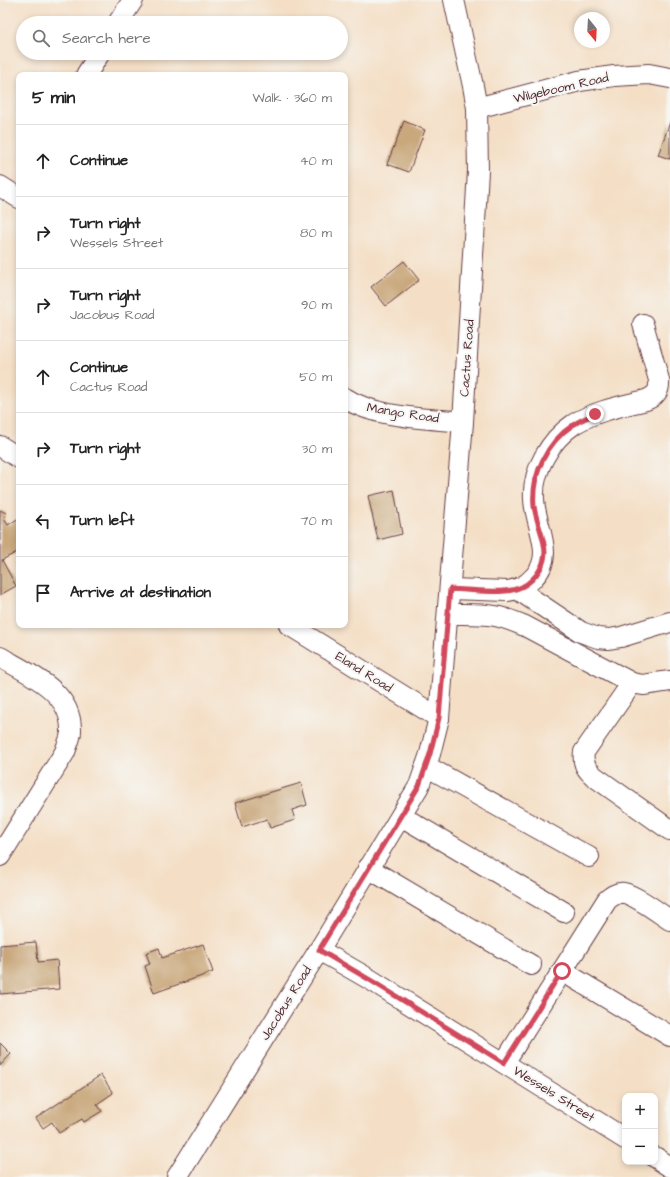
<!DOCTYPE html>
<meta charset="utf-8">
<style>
:root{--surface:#fff;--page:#f6f6f6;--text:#222;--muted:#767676;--line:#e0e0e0}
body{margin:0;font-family:"Architects Daughter",sans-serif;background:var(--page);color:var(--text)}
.controls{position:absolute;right:12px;bottom:12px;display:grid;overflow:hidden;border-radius:8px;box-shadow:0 2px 6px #0003}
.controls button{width:36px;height:36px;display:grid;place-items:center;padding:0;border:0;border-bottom:1px solid var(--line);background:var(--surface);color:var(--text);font:20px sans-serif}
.compass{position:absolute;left:574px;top:12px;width:36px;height:36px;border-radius:50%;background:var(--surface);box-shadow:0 2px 6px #0003;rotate:162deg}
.stop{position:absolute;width:12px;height:12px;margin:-9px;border:3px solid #d1495b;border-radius:50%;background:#fff}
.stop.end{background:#d1495b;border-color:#fff;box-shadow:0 1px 4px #0008}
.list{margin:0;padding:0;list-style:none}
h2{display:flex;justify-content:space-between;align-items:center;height:52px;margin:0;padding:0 16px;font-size:17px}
h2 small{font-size:13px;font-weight:400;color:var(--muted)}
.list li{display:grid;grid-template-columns:26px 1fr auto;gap:12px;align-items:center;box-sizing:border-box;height:72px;padding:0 16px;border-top:1px solid var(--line)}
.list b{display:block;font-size:15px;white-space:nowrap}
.list p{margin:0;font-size:13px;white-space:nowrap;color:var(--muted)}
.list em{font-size:13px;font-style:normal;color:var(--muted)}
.icon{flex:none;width:22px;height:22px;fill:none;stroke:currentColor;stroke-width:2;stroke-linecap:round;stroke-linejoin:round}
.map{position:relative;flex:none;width:670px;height:1177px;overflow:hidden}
.search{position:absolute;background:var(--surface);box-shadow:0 2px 6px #0003;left:16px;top:16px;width:332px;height:44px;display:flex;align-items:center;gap:10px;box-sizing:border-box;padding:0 14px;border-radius:22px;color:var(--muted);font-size:15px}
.panel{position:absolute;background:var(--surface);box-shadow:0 2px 6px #0003;left:16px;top:72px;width:332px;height:556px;border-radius:8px}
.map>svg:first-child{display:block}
.building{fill:#c9a87d}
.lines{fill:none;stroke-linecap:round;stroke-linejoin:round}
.minor-casing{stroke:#643c42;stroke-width:22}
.minor{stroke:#fff;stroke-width:20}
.route{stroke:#d1495b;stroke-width:5}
.labels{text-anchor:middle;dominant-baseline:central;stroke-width:4;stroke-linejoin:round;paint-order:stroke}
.street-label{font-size:13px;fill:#4a1f2b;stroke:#f6f6f2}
</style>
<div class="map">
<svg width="670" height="1177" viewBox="0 0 670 1177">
<rect width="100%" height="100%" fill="#f6f6f2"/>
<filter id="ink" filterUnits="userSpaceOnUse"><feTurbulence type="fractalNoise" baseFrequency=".025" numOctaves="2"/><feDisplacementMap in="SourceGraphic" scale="8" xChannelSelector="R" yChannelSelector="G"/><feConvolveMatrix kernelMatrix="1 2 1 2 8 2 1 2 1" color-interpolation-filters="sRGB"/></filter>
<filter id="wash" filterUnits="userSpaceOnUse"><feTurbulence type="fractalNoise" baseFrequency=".012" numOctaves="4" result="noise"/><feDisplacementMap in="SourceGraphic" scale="16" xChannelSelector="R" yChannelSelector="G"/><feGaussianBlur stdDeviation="0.9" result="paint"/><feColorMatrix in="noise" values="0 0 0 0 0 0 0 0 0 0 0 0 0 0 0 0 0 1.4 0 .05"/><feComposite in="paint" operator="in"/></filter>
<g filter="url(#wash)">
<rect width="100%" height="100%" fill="#f4dfc6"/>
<g id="blocks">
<g class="building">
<polygon points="404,121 425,130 409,172 387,164"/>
<polygon points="670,122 670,159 658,155"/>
<polygon points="404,261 419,280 386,306 371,287"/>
<polygon points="394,490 402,534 378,540 368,496"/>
<polygon points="0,510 6,513 4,519 8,525 19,518 19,551 2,560 16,586 0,595"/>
<polygon points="301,783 307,805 292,810 295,820 270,828 267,819 242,827 235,803"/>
<polygon points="36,942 38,962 57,960 59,989 0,994 0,945"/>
<polygon points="203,944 213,972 154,993 145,966 150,964 146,953 159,948 162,958"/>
<polygon points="0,1043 11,1054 0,1066"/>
<polygon points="101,1075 113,1093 97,1104 102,1111 84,1122 82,1119 59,1133 52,1122 43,1128 36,1118"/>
</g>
</g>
</g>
<g filter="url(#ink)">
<use href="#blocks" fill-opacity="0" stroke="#643c42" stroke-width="1"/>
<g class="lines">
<g class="minor-casing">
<g id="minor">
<polyline points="118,23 133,0"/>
<polyline points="86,75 100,53"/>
<polyline points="477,108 579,81 614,76 649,74 670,78"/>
<polyline points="0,186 19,198"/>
<path d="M345,398C375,418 427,418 463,422"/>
<polyline points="0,446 19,458"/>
<path d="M450,589L508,591C519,589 526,586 534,577C556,555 535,526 534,499C532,471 550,440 574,424C595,411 622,406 646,400C656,396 660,391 659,380L643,324"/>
<polyline points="517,589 581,632 598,638 609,639 621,637 670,622"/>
<path d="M448,614C463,614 480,613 495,616C506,618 515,622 525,626L632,683L643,685L670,681"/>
<polyline points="289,625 439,718"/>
<path d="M0,657C29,674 72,691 71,731C71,738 67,745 65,752L0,856"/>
<path d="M632,683L584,752C582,764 587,770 595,777L670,830"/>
<polyline points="426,766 589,857"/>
<polyline points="401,816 564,912"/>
<polyline points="368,868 531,965"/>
<polyline points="319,950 371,980 625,1139"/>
<polyline points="562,971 670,1036"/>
<path d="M504,1063L607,900C612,896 617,892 624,893C635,895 659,913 670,920"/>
<polyline points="655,1157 670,1167"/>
<polyline points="177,1177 319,950 419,786 430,754 439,718 463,422 478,171 477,108 473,86 454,0"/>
</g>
</g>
<use href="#minor" class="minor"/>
</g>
</g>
<g class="lines" filter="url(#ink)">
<path class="route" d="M562,971L504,1063L370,980L319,950L419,786L430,754L439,718L450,589C468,590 500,594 516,589C531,585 544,569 545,553C545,538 536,522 534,506C531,475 547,442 573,425C580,420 588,417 595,414"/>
</g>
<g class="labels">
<g class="street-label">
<text transform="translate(561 88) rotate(-13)">Wilgeboom Road</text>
<text transform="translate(467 358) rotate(-86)">Cactus Road</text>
<text transform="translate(403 413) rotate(9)">Mango Road</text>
<text transform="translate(364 672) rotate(32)">Eland Road</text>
<text transform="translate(286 1003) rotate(-58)">Jacobus Road</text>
<text transform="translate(554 1094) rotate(32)">Wessels Street</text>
</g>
</g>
</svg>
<div class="controls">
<button>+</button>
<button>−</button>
</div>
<svg class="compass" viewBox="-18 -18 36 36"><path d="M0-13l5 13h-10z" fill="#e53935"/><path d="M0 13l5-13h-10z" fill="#767676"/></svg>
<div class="stop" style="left:562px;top:971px"></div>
<div class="stop end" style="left:595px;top:414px"></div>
<div class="search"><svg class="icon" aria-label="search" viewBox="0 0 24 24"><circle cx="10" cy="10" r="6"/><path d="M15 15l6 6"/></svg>Search here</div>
<section class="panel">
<h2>5 min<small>Walk · 360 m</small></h2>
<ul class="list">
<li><svg class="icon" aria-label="ahead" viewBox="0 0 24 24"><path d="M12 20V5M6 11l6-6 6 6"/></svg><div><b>Continue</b></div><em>40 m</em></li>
<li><svg class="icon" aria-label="right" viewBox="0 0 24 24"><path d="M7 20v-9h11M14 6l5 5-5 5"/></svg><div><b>Turn right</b><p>Wessels Street</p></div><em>80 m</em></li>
<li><svg class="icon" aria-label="right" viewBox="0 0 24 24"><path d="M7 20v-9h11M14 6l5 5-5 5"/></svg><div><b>Turn right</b><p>Jacobus Road</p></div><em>90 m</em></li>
<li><svg class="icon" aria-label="ahead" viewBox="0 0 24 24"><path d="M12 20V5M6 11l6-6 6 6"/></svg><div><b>Continue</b><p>Cactus Road</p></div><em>50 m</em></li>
<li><svg class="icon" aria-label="right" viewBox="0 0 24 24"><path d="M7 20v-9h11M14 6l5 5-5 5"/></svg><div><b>Turn right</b></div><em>30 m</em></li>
<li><svg class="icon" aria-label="left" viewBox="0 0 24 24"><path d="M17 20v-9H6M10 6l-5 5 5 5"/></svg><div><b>Turn left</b></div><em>70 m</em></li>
<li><svg class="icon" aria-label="arrive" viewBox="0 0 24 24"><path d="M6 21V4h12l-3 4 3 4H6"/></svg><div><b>Arrive at destination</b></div></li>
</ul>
</section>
</div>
